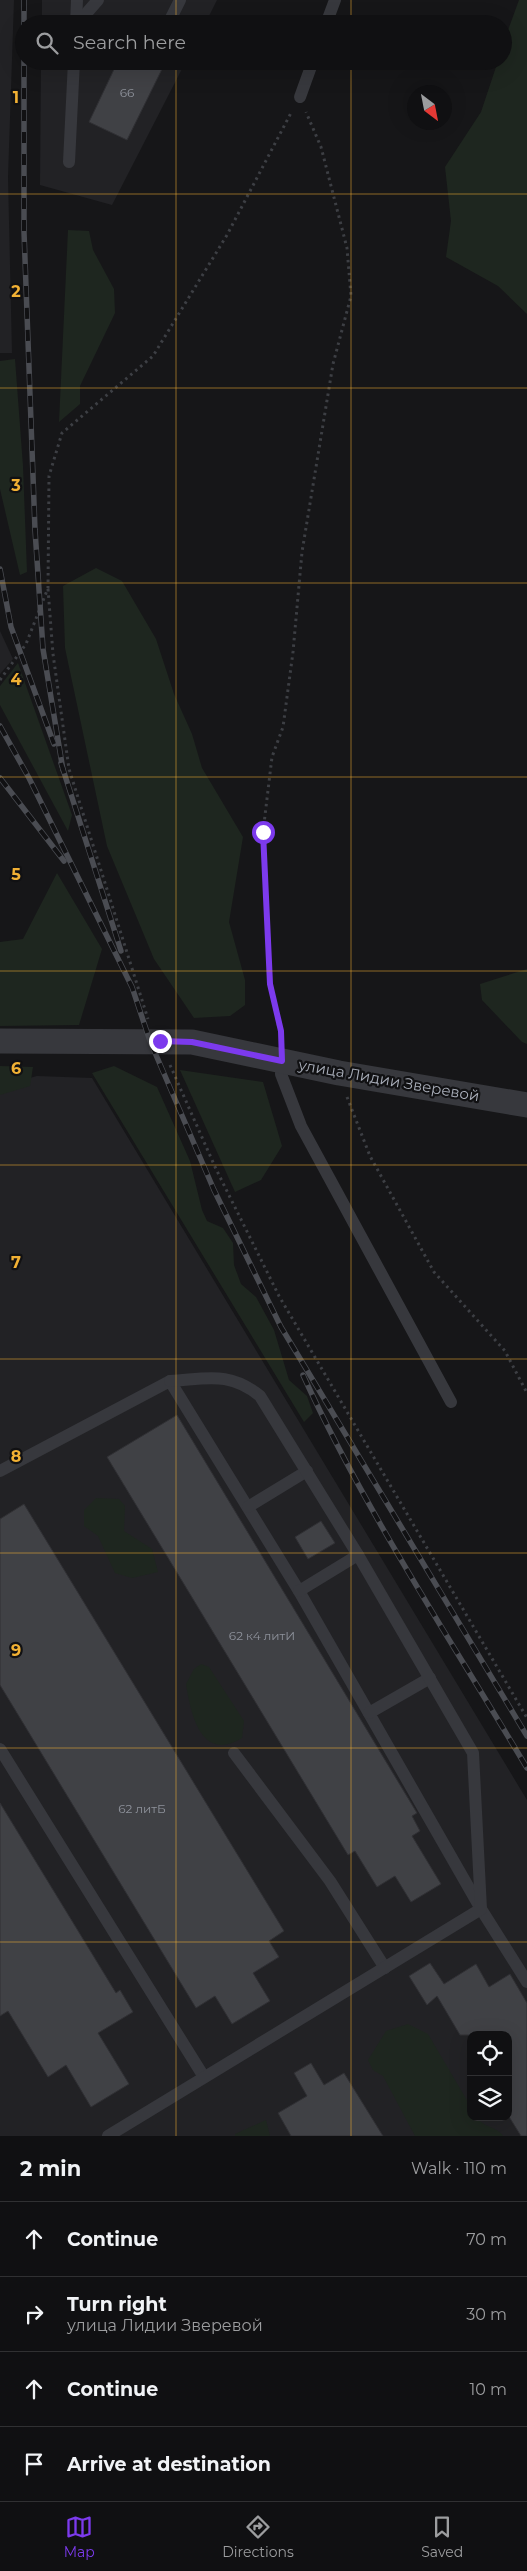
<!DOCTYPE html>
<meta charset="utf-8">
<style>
:root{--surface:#101012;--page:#19191b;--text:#f1f3f6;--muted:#9c9d9f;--line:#303032;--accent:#7c3aed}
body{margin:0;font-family:Montserrat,sans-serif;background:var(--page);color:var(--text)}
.controls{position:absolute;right:15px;bottom:15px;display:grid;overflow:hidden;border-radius:10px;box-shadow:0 5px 20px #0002}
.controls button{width:45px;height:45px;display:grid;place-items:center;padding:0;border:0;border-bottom:1px solid var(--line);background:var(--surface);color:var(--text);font:25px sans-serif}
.compass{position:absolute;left:407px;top:85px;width:45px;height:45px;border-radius:50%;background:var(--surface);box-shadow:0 5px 20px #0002;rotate:148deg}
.stop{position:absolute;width:15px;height:15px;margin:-11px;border:4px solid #7c3aed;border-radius:50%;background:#fff}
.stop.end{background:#7c3aed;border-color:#fff;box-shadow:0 1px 5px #0008}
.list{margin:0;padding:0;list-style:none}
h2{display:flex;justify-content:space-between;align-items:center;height:65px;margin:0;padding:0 20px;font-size:21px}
h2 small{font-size:16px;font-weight:400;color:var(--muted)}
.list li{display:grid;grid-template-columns:32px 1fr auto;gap:15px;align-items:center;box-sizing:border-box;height:75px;padding:0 20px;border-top:1px solid var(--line)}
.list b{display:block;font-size:19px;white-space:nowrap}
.list p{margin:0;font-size:16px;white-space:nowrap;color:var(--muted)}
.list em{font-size:16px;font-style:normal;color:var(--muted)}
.icon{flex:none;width:28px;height:28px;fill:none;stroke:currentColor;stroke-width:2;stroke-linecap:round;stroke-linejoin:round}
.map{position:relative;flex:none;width:527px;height:2136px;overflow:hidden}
.search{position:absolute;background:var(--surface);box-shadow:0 5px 20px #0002;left:15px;right:15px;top:15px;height:55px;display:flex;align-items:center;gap:12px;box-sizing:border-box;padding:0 18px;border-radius:28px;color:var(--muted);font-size:19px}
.sheet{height:365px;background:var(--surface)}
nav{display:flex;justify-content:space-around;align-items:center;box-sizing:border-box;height:70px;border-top:1px solid var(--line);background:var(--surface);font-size:14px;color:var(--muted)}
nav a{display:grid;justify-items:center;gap:2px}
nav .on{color:var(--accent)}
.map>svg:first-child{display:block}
.built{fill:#222225;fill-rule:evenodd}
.green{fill:#1e261f}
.building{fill:#404145;stroke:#303034}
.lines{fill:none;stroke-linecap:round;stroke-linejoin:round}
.path{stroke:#3d3f44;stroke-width:3;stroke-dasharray:2.5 4;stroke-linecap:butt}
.service{stroke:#37383d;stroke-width:12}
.minor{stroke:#37383d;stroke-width:25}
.rail-casing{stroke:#4a4c52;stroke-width:5.5}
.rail{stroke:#111113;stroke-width:4;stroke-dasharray:11;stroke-linecap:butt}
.route{stroke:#7c3aed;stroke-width:6}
.grid{fill:none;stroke:#f2b134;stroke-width:1;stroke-opacity:0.55}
.labels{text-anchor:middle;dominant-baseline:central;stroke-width:4.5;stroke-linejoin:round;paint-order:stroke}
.number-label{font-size:12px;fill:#8e929b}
.street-label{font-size:15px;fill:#a8adb8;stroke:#111113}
.grid-label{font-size:16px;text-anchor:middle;font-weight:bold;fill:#f2b134;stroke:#111113;stroke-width:4.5;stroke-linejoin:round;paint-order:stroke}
</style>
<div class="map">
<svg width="527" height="2136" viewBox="0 0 527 2136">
<rect width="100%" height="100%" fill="#161618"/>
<g class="built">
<polygon points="0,0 14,0 8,177 12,353 0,353"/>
<polygon points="42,0 217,0 205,24 42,24"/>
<polygon points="41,61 186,61 112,205 40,185"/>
<polygon points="0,631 13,659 0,674"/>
<path d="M37,1076L92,1078L527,1800V2136H0V1086ZM471,2035H508V2117H471Z"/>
</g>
<g class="green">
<polygon points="519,0 527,0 527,314 498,286 446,257 451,221 445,167 481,112 498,61 503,61 503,44"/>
<polygon points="68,230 89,231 93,250 114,289 115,313 80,386 80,404 59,422"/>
<polygon points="15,359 23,466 27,572 20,575 0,489 0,361"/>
<polygon points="96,568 122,581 156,639 174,694 192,734 202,768 243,837 229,922 245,980 245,1005 230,1016 194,1018 154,959 107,846 65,648 63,586"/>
<polygon points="18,663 72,815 68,831 0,705 0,686"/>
<polygon points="57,873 102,949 79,1025 0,1026 0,942 23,939"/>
<polygon points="527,969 527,1044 522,1042 482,1000 480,984"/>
<polygon points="0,1066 33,1067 30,1086 0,1095"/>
<polygon points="114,1066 157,1087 190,1161 202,1210 207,1221 223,1228 233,1243 234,1265 241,1284 256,1297 274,1330 289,1380 307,1396 313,1413 304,1422 92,1073"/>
<polygon points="180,1070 263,1082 282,1146 261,1180 235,1192"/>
<polygon points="96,1498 119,1499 125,1506 124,1531 152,1549 158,1572 132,1578 115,1573 98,1536 84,1526 84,1510"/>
<path d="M201,1664L209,1667L244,1721L242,1738C201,1763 191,1715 186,1684L194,1669Z"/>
<path d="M408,2024L428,2034L471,2107V2117H477C483,2128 497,2126 503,2136H415L383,2076L373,2070L368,2060L386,2031Z"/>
<polygon points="266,2120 270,2136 235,2136 235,2134"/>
</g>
<g class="building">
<polygon points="118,61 166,61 127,140 89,122"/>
<polygon points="177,1415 417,1813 412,1816 420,1831 412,1836 441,1884 411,1902 395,1876 377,1887 355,1851 348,1855 107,1457"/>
<polygon points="24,1504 284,1931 269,1941 279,1957 253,1973 270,2001 232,2024 215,1996 196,2008 0,1685 0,1519"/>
<polygon points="321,1521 335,1543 308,1559 295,1537"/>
<polygon points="0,1803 116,1993 120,1990 133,2012 98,2033 129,2084 91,2107 66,2065 48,2077 8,2011 0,2016"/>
<polygon points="430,1963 444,1984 476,1964 489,1987 510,1974 527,2003 527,2136 521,2136 508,2115 508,2035 460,2035 437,1996 427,2005 409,1976"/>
<polygon points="311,2063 324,2085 344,2073 383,2136 291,2136 278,2113 307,2096 294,2073"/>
</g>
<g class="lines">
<g class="path">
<polyline points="48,589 53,654 69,769 148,1019"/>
<polyline points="0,680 26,644 48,588 49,476 62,433 153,356 227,235 292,111"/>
<polyline points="281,1039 270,983 263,832 272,757 283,727 293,652 302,552 333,364 351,296 347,248 321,147 306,112"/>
<polyline points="170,1065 216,1169 279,1296 527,1718"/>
<polyline points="347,1097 370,1156 434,1272 505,1351 527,1393"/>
</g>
<g class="service">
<polyline points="76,24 77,0"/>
<polyline points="77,24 98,0"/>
<polyline points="168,24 180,0"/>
<polyline points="326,24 335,0"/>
<polyline points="300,97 313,61"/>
<polyline points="69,162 74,61"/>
<polyline points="282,1061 281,1074 301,1126 451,1402"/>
<polyline points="0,1471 170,1381 299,1591 481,1909 527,1982"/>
<polyline points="248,1507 307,1471"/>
<polyline points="299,1591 358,1555"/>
<polyline points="369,1713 430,1678"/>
<polyline points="0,1749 204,2077"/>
<polyline points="234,1753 330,1881 385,1968"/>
<path d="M108,2136L481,1909L473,1753L358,1555L260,1396C229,1371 207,1379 170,1381"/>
</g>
<polyline class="minor" points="0,1041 192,1042 339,1073 527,1105"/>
<g class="rail-casing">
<g id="rail">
<polyline points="24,0 24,232 35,530 43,649 63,770"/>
<polyline points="0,569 11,627 54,744"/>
<polyline points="0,726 29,778 132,987 150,1041 214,1190 281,1327 527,1736"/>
<polyline points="61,763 121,951"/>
<polyline points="0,778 64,861"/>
<path d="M303,1375C365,1511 451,1640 527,1768"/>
</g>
</g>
<use href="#rail" class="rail"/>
</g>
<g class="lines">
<polyline class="route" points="160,1041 192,1042 282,1061 281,1031 270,984 263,832"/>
</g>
<path class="grid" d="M176,0V24M351,0V24M176,61V2136M351,61V2136M0,194H527M0,388H527M0,583H527M0,777H527M0,971H527M0,1165H527M0,1359H527M0,1553H527M0,1748H527M0,1942H527"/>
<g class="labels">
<g class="number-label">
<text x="127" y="92">66</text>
<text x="262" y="1635">62 к4 литИ</text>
<text x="142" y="1808">62 литБ</text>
</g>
<g class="street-label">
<text transform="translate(389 1080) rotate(10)">улица Лидии Зверевой</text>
</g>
</g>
<g class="grid-label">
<text x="16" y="103">1</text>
<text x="16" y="297">2</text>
<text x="16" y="491">3</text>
<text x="16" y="685">4</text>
<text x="16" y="880">5</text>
<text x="16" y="1074">6</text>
<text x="16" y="1268">7</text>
<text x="16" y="1462">8</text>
<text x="16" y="1656">9</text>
</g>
</svg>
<div class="controls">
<button><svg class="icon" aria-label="locate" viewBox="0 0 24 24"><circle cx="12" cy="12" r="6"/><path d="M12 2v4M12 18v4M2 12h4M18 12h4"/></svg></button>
<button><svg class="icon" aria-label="layers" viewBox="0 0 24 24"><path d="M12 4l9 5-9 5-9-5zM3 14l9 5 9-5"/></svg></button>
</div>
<svg class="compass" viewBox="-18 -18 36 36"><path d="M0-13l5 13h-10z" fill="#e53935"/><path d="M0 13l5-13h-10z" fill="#9c9d9f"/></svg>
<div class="stop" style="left:263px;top:832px"></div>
<div class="stop end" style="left:160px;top:1041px"></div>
<div class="search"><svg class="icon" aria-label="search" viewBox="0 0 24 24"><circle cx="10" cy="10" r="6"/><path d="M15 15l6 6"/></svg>Search here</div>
</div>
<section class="sheet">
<h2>2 min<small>Walk · 110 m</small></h2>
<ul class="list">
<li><svg class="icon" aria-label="ahead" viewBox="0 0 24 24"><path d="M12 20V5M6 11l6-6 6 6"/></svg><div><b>Continue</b></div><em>70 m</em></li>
<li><svg class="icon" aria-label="right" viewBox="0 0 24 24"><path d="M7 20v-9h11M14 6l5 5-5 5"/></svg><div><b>Turn right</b><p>улица Лидии Зверевой</p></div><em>30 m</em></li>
<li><svg class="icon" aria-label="ahead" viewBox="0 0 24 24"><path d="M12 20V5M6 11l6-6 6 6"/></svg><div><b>Continue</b></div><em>10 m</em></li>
<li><svg class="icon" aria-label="arrive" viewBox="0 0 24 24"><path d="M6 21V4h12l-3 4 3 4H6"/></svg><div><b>Arrive at destination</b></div></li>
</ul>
</section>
<nav>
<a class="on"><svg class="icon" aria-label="map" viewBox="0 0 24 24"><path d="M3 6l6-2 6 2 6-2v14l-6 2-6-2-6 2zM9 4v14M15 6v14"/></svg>Map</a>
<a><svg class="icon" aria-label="directions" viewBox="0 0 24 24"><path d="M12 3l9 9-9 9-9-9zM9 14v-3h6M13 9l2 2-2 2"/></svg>Directions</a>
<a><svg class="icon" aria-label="saved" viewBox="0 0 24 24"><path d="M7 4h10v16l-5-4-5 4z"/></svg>Saved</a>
</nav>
